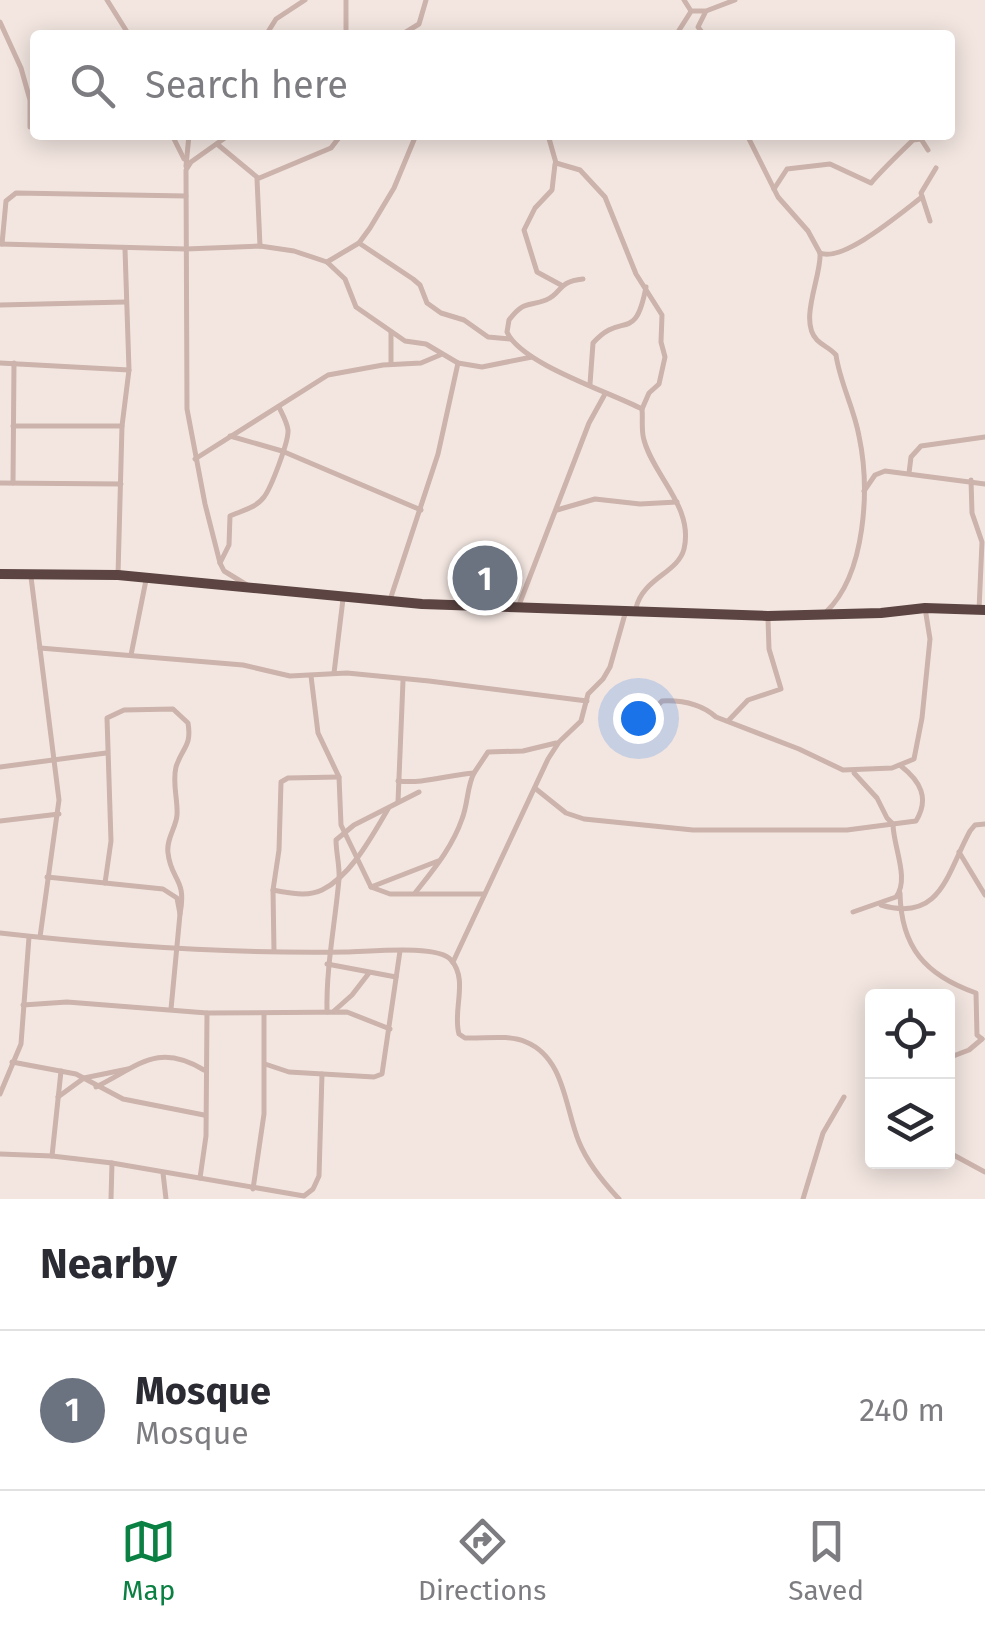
<!DOCTYPE html>
<style>
:root{--surface:#fff;--page:#f7f7f7;--text:#2b2b33;--muted:#7c7c81;--line:#e1e1e2;--accent:#0b8043}
body{margin:0;font-family:"Fira Sans",sans-serif;background:var(--page);color:var(--text)}
.controls{position:absolute;right:30px;bottom:30px;display:grid;overflow:hidden;border-radius:10px;box-shadow:0 5px 25px #0003}
.controls button{width:90px;height:90px;display:grid;place-items:center;padding:0;border:0;border-bottom:2px solid var(--line);background:var(--surface);color:var(--text);font:50px sans-serif}
.you{position:absolute;left:638px;top:718px;width:35px;height:35px;margin:-25px;border:8px solid #fff;border-radius:50%;background:#1a73e8;box-shadow:0 0 0 15px #1a73e833}
.badge{display:grid;place-items:center;width:65px;height:65px;border-radius:50%;background:var(--accent);color:#fff;font-size:32px;font-weight:700}
.pin{position:absolute;translate:-50% -50%;border:5px solid #fff;box-shadow:0 2px 10px #0006}
.list{margin:0;padding:0;list-style:none}
h2{display:flex;justify-content:space-between;align-items:center;height:130px;margin:0;padding:0 40px;font-size:42px}
h2 small{font-size:32px;font-weight:400;color:var(--muted)}
.list li{display:grid;grid-template-columns:65px 1fr auto;gap:30px;align-items:center;box-sizing:border-box;height:160px;padding:0 40px;border-top:2px solid var(--line)}
.list b{display:block;font-size:38px;white-space:nowrap}
.list p{margin:0;font-size:32px;white-space:nowrap;color:var(--muted)}
.list em{font-size:32px;font-style:normal;color:var(--muted)}
.icon{flex:none;width:55px;height:55px;fill:none;stroke:currentColor;stroke-width:2;stroke-linecap:round;stroke-linejoin:round}
.map{position:relative;flex:none;width:985px;height:1199px;overflow:hidden}
.search{position:absolute;background:var(--surface);box-shadow:0 5px 25px #0003;left:30px;right:30px;top:30px;height:110px;display:flex;align-items:center;gap:25px;box-sizing:border-box;padding:0 35px;border-radius:10px;color:var(--muted);font-size:38px}
.sheet{height:290px;background:var(--surface)}
nav{display:flex;justify-content:space-around;align-items:center;box-sizing:border-box;height:140px;border-top:2px solid var(--line);background:var(--surface);font-size:28px;color:var(--muted)}
nav a{display:grid;justify-items:center;gap:5px}
nav .on{color:var(--accent)}
.map>svg:first-child{display:block}
.lines{fill:none;stroke-linecap:round;stroke-linejoin:round}
.street{stroke:#ccb3ac;stroke-width:5}
.highway{stroke:#5b4442;stroke-width:10}
</style>
<div class="map">
<svg width="985" height="1199" viewBox="0 0 985 1199">
<rect width="100%" height="100%" fill="#f3e6e1"/>
<g class="lines">
<g class="street">
<polyline points="107,0 129,35"/>
<polyline points="684,0 691,11 706,11 735,0"/>
<polyline points="0,22 21,68 30,100 30,127"/>
<polyline points="266,35 276,19 305,0"/>
<polyline points="346,35 346,0"/>
<polyline points="401,35 419,24 426,0"/>
<polyline points="676,35 690,13"/>
<polyline points="704,35 698,27 705,13"/>
<polyline points="172,135 184,159"/>
<polyline points="229,135 191,162 186,170 187,409 205,504 220,563 224,571 247,585"/>
<polyline points="548,135 556,163 580,170 605,197 636,274 662,315 661,342 665,357 659,384 649,393 642,409"/>
<path d="M747,135L778,197L808,231L820,253C822,275 798,321 817,340C823,346 830,348 836,355C840,383 854,408 859,436C870,488 866,574 826,612"/>
<polyline points="217,144 258,178"/>
<polyline points="555,164 552,190 535,208 524,230 537,272 561,285"/>
<polyline points="186,166 189,135"/>
<path d="M774,189L787,169L830,164L871,183C883,169 899,154 913,140L921,139L928,150"/>
<polyline points="930,221 921,193 936,168"/>
<polyline points="359,243 413,279 420,285 427,303 441,313 464,320 488,337 510,339"/>
<polyline points="0,244 186,249 260,246 294,251 327,262 345,279 356,307 405,341 426,344 458,363 482,367 532,357"/>
<polyline points="2,244 6,201 16,193 186,196"/>
<polyline points="260,246 257,179 331,148 341,135"/>
<path d="M820,253C843,263 902,212 922,197"/>
<polyline points="327,262 359,243 370,228 394,188 416,135"/>
<path d="M583,279C556,282 563,293 546,300C528,307 524,300 509,320L507,332C521,364 610,392 642,409C643,419 641,431 644,440C654,477 694,507 684,549C678,573 643,578 636,608"/>
<polyline points="0,305 125,302"/>
<polyline points="0,363 129,370"/>
<polyline points="391,364 391,332"/>
<path d="M590,384L593,343C622,310 635,345 646,287"/>
<polyline points="13,426 122,426"/>
<polyline points="230,436 282,451 421,510"/>
<polyline points="195,459 328,375 383,365 421,363 440,355"/>
<polyline points="909,473 911,457 921,446 985,437"/>
<polyline points="971,480 972,513 982,542 979,610"/>
<polyline points="0,483 121,484"/>
<polyline points="13,483 14,363"/>
<polyline points="864,491 875,475 885,471 985,484"/>
<polyline points="557,510 595,499 640,504 677,502"/>
<path d="M220,563L229,545L230,516C241,511 256,508 264,497C271,488 289,441 288,430C287,422 282,414 279,407"/>
<polyline points="118,575 122,426 129,370 125,249"/>
<polyline points="31,577 59,800 40,937"/>
<polyline points="390,600 438,454 458,363"/>
<polyline points="519,605 589,423 605,394"/>
<polyline points="40,648 243,665 290,676 347,673 429,681 587,701"/>
<polyline points="131,655 146,580"/>
<polyline points="334,673 343,599"/>
<polyline points="311,676 318,733 339,777 341,825 371,887 390,894 483,894"/>
<path d="M656,707L662,701C681,700 701,704 716,717L799,749L843,770L892,768L914,759L922,718L930,639L925,608"/>
<polyline points="728,721 748,700 781,689 769,649 768,619"/>
<polyline points="0,767 106,753"/>
<path d="M398,781C424,784 447,775 474,773L488,752L523,751L556,743"/>
<path d="M536,789L566,813L584,819L693,830H847L916,821C930,798 920,781 901,766"/>
<polyline points="398,802 403,681"/>
<polyline points="0,821 59,814"/>
<polyline points="959,852 985,895"/>
<polyline points="47,877 163,889 177,898 180,914 171,1009"/>
<path d="M105,883L111,841L107,718L124,710L173,709L188,723C192,747 182,747 176,767C172,783 178,799 177,815C176,828 166,839 168,853C171,881 187,878 180,914"/>
<polyline points="371,887 438,861"/>
<path d="M273,890C288,893 308,897 322,890C351,876 372,836 388,809"/>
<path d="M415,893C433,870 452,848 462,819C468,804 467,786 474,773"/>
<path d="M900,893C901,947 925,975 976,993L977,1035L982,1039"/>
<path d="M881,905C941,923 947,873 970,831L975,825L985,824"/>
<path d="M853,912L896,897C910,879 893,846 893,824L887,818L877,798L854,773"/>
<path d="M0,933C115,946 230,954 346,952C367,952 438,944 451,960C469,980 452,1011 459,1034L465,1038C484,1039 508,1034 526,1042C565,1058 565,1109 579,1142C588,1164 603,1182 619,1199"/>
<polyline points="274,951 273,890 279,850 281,782 288,778 339,777"/>
<polyline points="453,962 548,759 559,742 581,721 588,694 603,679 610,667 625,614"/>
<polyline points="327,964 396,977"/>
<polyline points="23,1005 67,1002 207,1013 347,1012 390,1029"/>
<polyline points="334,1011 352,995 369,973"/>
<path d="M327,1012C326,967 335,924 339,879C340,866 336,853 336,840L354,825L419,792"/>
<polyline points="948,1058 969,1050 982,1039"/>
<polyline points="12,1062 76,1074 123,1099 204,1115"/>
<polyline points="265,1064 289,1072 374,1077 382,1074 400,951"/>
<path d="M96,1087C139,1066 157,1042 204,1070"/>
<polyline points="0,1094 21,1044 29,937"/>
<polyline points="58,1097 84,1078 128,1069"/>
<polyline points="948,1152 985,1172"/>
<polyline points="0,1154 52,1156 112,1163 111,1199"/>
<polyline points="52,1156 61,1071"/>
<polyline points="112,1163 304,1196 313,1189 319,1176 322,1074"/>
<polyline points="163,1173 166,1199"/>
<polyline points="200,1178 206,1136 207,1013"/>
<polyline points="253,1189 264,1114 264,1014"/>
<polyline points="803,1199 823,1133 844,1097"/>
</g>
<polyline class="highway" points="0,574 118,575 422,604 768,616 881,613 925,608 985,610"/>
</g>
</svg>
<div class="controls">
<button><svg class="icon" aria-label="locate" viewBox="0 0 24 24"><circle cx="12" cy="12" r="6"/><path d="M12 2v4M12 18v4M2 12h4M18 12h4"/></svg></button>
<button><svg class="icon" aria-label="layers" viewBox="0 0 24 24"><path d="M12 4l9 5-9 5-9-5zM3 14l9 5 9-5"/></svg></button>
</div>
<div class="you"></div>
<div class="pin badge" style="left:485px;top:578px;background:#6b7280">1</div>
<div class="search"><svg class="icon" aria-label="search" viewBox="0 0 24 24"><circle cx="10" cy="10" r="6"/><path d="M15 15l6 6"/></svg>Search here</div>
</div>
<section class="sheet">
<h2>Nearby<small></small></h2>
<ul class="list">
<li><span class="badge" style="background:#6b7280">1</span><div><b>Mosque</b><p>Mosque</p></div><em>240 m</em></li>
</ul>
</section>
<nav>
<a class="on"><svg class="icon" aria-label="map" viewBox="0 0 24 24"><path d="M3 6l6-2 6 2 6-2v14l-6 2-6-2-6 2zM9 4v14M15 6v14"/></svg>Map</a>
<a><svg class="icon" aria-label="directions" viewBox="0 0 24 24"><path d="M12 3l9 9-9 9-9-9zM9 14v-3h6M13 9l2 2-2 2"/></svg>Directions</a>
<a><svg class="icon" aria-label="saved" viewBox="0 0 24 24"><path d="M7 4h10v16l-5-4-5 4z"/></svg>Saved</a>
</nav>
